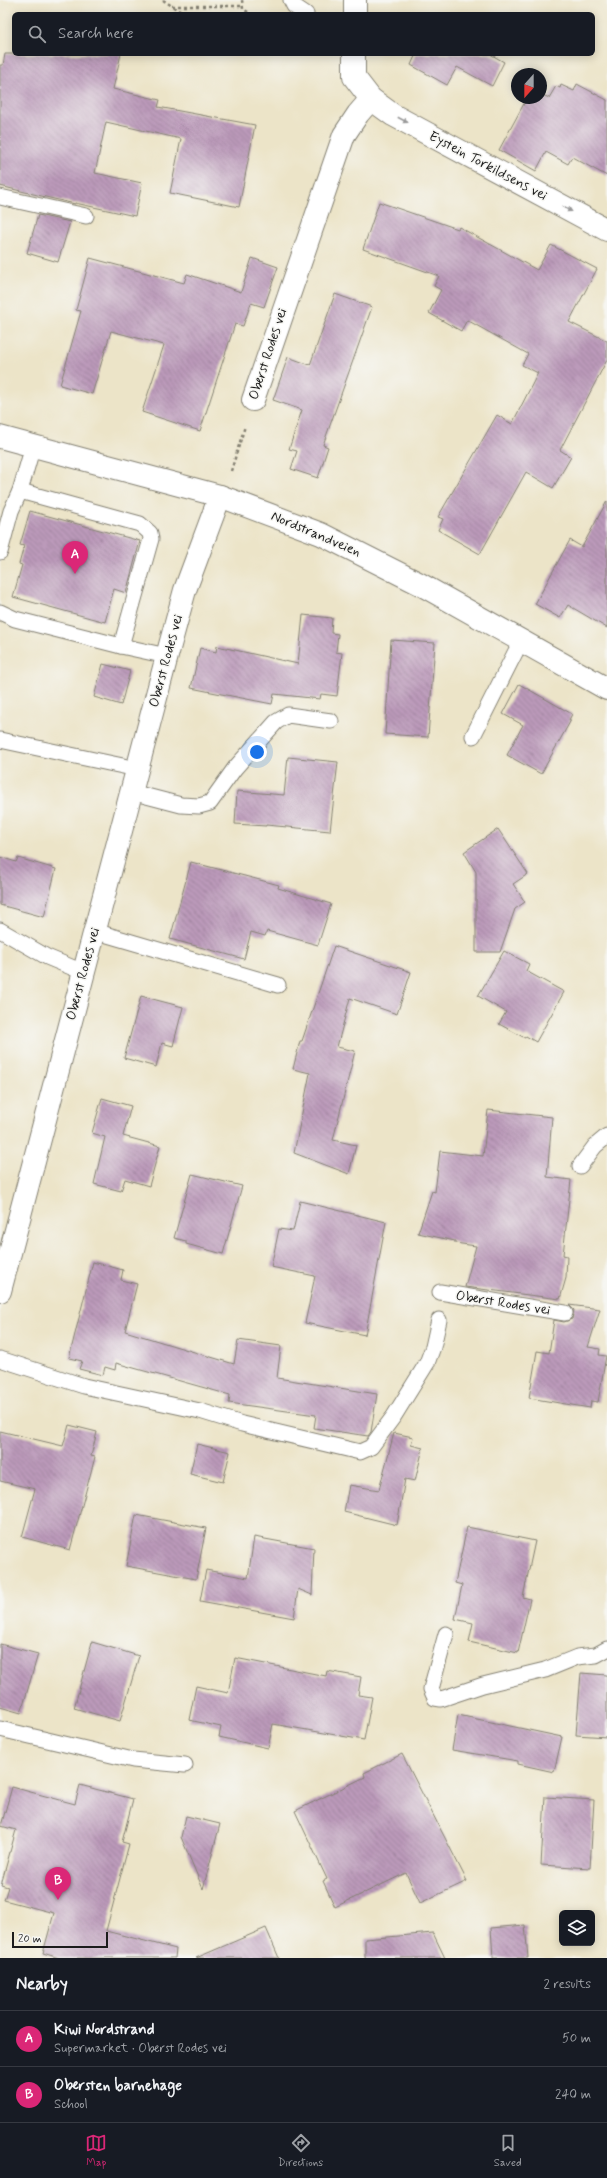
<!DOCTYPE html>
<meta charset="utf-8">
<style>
:root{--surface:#171b24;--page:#242831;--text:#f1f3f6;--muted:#9ea1a6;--line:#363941;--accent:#db2777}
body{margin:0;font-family:Mynerve,sans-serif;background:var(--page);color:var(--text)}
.controls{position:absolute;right:12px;bottom:12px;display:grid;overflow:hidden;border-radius:6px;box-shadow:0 2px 10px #0003}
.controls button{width:36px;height:36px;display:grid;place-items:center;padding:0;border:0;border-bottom:1px solid var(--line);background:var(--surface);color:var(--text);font:20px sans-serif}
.compass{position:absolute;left:511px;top:68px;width:36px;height:36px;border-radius:50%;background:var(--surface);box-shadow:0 2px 10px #0003;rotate:201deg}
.scale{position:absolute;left:12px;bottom:10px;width:96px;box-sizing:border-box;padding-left:4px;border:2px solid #1c1c1c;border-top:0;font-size:11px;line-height:14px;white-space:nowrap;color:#1c1c1c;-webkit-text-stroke:3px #f6f6f2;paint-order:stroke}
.you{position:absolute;left:257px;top:752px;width:14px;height:14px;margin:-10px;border:3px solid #fff;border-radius:50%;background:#1a73e8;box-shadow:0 0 0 6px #1a73e833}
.badge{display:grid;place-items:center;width:26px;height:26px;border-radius:50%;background:var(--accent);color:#fff;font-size:13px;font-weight:700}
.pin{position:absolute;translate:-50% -33px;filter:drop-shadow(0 1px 2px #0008)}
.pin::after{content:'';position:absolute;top:21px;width:14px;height:12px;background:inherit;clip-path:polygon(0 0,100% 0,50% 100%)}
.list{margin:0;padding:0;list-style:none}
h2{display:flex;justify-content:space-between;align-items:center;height:52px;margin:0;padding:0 16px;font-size:17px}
h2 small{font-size:13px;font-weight:400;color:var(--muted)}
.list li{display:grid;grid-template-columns:26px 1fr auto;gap:12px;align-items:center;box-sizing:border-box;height:56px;padding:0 16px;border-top:1px solid var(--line)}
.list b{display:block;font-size:15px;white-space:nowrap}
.list p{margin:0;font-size:13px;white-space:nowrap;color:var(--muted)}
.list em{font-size:13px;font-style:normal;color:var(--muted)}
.icon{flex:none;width:22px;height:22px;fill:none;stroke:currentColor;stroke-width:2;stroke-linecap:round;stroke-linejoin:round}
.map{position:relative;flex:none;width:607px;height:1958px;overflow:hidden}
.search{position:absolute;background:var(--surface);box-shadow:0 2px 10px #0003;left:12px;right:12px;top:12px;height:44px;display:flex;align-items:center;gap:10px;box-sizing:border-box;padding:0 14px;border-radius:6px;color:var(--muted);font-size:15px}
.sheet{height:164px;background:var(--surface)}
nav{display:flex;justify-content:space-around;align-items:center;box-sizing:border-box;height:56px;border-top:1px solid var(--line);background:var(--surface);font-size:11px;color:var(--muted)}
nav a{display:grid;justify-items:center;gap:2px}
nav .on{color:var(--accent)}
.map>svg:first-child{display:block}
.building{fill:url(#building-back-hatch)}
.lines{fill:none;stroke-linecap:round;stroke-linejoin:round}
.service-casing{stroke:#848072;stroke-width:17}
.minor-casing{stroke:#848072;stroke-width:24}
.tertiary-casing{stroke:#848072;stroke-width:24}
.secondary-casing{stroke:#848072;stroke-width:24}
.path{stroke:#848072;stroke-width:2.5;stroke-dasharray:3 3;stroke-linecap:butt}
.service{stroke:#fff;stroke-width:15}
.minor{stroke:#fff;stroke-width:22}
.tertiary{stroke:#fff;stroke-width:22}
.secondary{stroke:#fff;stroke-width:22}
.oneway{fill:#999}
.labels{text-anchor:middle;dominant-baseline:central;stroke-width:3;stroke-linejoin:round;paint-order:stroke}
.street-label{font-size:14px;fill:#1c1c1c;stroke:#f6f6f2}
</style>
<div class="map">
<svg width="607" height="1958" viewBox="0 0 607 1958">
<defs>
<pattern id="building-back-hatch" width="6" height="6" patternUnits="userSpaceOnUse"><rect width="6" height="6" fill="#bb9aba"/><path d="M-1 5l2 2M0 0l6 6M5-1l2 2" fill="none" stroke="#977d96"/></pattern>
</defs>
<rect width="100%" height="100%" fill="#f6f6f2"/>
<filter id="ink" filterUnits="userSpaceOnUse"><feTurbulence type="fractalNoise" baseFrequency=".025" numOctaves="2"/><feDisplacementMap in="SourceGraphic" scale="8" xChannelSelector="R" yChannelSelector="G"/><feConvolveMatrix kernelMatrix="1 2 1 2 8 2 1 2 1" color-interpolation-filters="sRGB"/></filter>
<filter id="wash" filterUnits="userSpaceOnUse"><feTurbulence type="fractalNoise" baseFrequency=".012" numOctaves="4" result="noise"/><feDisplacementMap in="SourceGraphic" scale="16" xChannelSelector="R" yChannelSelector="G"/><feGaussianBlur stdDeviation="0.9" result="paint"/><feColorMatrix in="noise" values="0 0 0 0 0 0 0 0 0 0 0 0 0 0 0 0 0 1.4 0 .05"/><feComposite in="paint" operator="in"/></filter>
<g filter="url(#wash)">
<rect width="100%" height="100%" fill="#ece4c8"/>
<g id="blocks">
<g class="building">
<polygon points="5,54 121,54 113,89 160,100 158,107 255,125 239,207 170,193 181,139 106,122 95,173 142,183 135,216 75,203 75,204 0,186 0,65 3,65"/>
<polygon points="416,54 490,54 504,62 492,86 457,67 447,85 411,65"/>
<polygon points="577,84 607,100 607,176 572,157 568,164 546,152 536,171 499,150 527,98 541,98 541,94 549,98 556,86 560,88 561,85 574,91"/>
<polygon points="379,202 458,229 459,227 537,270 551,245 597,269 569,322 607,341 607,360 560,450 571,457 553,488 526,472 480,554 438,530 443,519 438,517 497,415 512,424 538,373 522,365 528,354 467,320 461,331 429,313 441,290 434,286 439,276 363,249"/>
<polygon points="38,215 70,222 58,262 27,253"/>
<polygon points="90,258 184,283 187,274 241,292 252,258 278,267 264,307 251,303 243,326 235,324 200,431 142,412 164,345 111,331 92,394 60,385 81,311 76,310"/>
<polygon points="335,294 372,307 323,445 328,447 318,478 291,469 297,451 289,449 302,410 273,400 288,357 310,365"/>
<polygon points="607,501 607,628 568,605 560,618 535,604 570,540 582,547"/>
<polygon points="30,511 140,541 126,593 114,589 105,622 13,597 22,565 19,564 24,546 20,545"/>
<polygon points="303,615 332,618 331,633 338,634 336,652 342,653 337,696 321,694 320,699 274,694 272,704 191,688 200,648 216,652 217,646 298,664"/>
<polygon points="391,640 435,643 428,737 385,734"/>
<polygon points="103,664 130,671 121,705 94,697"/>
<polygon points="519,684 572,714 569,720 571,720 541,774 507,755 523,725 503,714"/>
<polygon points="288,757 338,762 330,831 266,825 266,826 235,824 237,791 284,795"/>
<polygon points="498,829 528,874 513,884 525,902 515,909 500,952 476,952 476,872 464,852"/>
<polygon points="0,857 16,862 18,858 56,869 44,917 0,905"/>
<polygon points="191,862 279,885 278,888 331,904 318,945 267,931 265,936 251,932 244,959 170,939"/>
<polygon points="334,946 411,972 397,1014 350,998 337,1047 355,1051 333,1140 356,1145 349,1174 294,1153 310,1073 293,1069 300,1041 302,1041"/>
<polygon points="504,951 529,964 526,971 564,992 536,1042 526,1036 525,1038 499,1024 506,1012 478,996"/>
<polygon points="141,996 183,1007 173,1046 162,1043 156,1067 124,1058"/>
<polygon points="102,1098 131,1106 123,1136 160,1146 149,1186 125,1179 121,1191 94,1184 105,1137 92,1133"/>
<polygon points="488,1110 552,1117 547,1177 571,1180 563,1255 567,1256 566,1278 560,1299 465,1287 476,1246 455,1243 455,1241 418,1233 432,1191 435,1192 440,1151 483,1156"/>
<polygon points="192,1174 242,1186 223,1254 186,1244 186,1241 174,1238"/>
<polygon points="300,1201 386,1222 365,1335 305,1323 315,1276 271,1267 279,1229 293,1231"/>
<polygon points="93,1262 123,1270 121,1280 137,1284 125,1331 234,1364 238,1340 281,1346 277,1378 377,1394 371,1432 368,1436 314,1428 316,1415 229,1403 230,1395 116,1363 115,1370 105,1367 103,1375 79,1369 82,1361 69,1358"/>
<polygon points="569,1305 600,1309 588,1347 600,1349 599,1355 606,1356 598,1402 591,1401 590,1408 529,1398 537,1351 549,1353 554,1320 564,1322 572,1319 574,1310"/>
<polygon points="69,1425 97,1432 91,1456 95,1457 70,1550 22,1537 35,1489 0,1481 0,1431 63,1446"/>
<polygon points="394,1433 413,1437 411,1445 423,1448 415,1481 405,1479 397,1525 344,1512 349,1485 379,1490"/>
<polygon points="197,1444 230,1452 223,1482 190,1474"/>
<polygon points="136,1515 206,1528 196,1579 126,1566"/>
<polygon points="467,1527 535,1541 523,1597 530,1599 518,1653 469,1642 473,1623 455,1619 462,1585 455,1583"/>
<polygon points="254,1537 314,1548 312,1595 298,1589 294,1618 200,1601 206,1570 248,1578"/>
<polygon points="92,1642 139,1656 120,1721 74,1708"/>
<polygon points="0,1644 38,1654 21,1713 0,1707"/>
<polygon points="235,1658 326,1676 327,1671 361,1677 358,1695 372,1697 364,1740 273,1724 268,1748 219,1737 221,1727 189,1720 196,1686 228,1693"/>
<polygon points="581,1673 607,1675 607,1737 576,1735"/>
<polygon points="458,1715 562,1737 554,1772 518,1764 518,1761 452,1750"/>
<polygon points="402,1754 467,1881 420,1903 406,1873 335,1907 323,1881 327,1879 295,1811 365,1777 364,1773"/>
<polygon points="80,1785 133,1799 122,1842 129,1844 106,1931 176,1949 175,1958 59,1958 43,1953 54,1913 4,1900 8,1887 1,1885 16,1830 1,1826 12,1787 75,1804"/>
<polygon points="545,1797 594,1800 590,1868 541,1865"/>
<polygon points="186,1816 220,1824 203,1889 181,1837"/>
<polygon points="525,1925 528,1958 493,1958 491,1928"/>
<polygon points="266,1928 279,1958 196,1958"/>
<polygon points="433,1933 445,1958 365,1958 365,1939"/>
</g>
</g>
</g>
<g filter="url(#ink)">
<use href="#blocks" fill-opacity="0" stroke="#848072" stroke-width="1"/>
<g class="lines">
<g class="service-casing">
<g id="service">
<polyline points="291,0 294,6 306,14"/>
<polyline points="0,197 86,216"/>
<polyline points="33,446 20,491 140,524 150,533 151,539 121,646 167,656"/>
<polyline points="0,552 11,511 20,491"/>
<polyline points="0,612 15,619 121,646"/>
<polyline points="473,736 521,641"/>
<polyline points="0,740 137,769"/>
<polyline points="131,792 181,805 199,806 210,803 235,768 276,722 288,715 331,721"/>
<polyline points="0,930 47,957 83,972"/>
<polyline points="94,931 278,985"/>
<polyline points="580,1166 595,1146 607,1136"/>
<polyline points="440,1292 565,1313"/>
<polyline points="0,1359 84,1386 200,1411 242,1424 360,1452 371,1447 394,1416 427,1363 433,1347 439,1320"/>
<polyline points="446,1634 431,1689 435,1698 441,1699 483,1685 545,1670 577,1657 596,1655 607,1649"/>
<polyline points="0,1729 133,1760 185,1765"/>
</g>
</g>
<g class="minor-casing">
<g id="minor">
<polyline points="355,14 355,0"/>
<polyline points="354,54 354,77 371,99 393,115 607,230"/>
<polyline points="253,400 344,135 358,114 371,99"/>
</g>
</g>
<g class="tertiary-casing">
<polyline id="tertiary" points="0,1291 167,656 185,590 220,496"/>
</g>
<g class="secondary-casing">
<polyline id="secondary" points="0,437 220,496 321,534 420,584 607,689"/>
</g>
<g class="path">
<polyline points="163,0 184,14"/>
<polyline points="242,0 243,9 251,14"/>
<polyline points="172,6 241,6"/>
<polyline points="231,471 245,426"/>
</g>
<use href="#service" class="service"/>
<use href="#minor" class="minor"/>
<use href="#tertiary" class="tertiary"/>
<use href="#secondary" class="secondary"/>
</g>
<defs><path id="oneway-solid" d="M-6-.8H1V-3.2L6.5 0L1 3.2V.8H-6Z"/></defs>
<g class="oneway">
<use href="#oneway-solid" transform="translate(403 120) rotate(28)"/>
<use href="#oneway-solid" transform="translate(567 209) rotate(28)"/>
</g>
</g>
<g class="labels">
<g class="street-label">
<text transform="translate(488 166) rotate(28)">Eystein Torkildsens vei</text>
<text transform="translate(268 354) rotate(-72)">Oberst Rodes vei</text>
<text transform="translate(316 534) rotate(23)">Nordstrandveien</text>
<text transform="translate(166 661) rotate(-75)">Oberst Rodes vei</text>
<text transform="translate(83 974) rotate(-75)">Oberst Rodes vei</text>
<text transform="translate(503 1303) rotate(9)">Oberst Rodes vei</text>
</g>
</g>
</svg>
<div class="controls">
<button><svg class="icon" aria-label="layers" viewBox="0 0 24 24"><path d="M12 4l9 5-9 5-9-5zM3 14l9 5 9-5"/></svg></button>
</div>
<svg class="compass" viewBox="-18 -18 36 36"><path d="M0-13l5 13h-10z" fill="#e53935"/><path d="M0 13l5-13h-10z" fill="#9ea1a6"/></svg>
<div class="scale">20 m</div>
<div class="you"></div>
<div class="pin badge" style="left:75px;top:574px">A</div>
<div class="pin badge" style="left:58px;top:1900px">B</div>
<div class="search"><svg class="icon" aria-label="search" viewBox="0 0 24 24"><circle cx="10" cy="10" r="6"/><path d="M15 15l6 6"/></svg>Search here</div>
</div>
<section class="sheet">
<h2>Nearby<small>2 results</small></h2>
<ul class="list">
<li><span class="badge">A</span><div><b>Kiwi Nordstrand</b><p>Supermarket · Oberst Rodes vei</p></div><em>50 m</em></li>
<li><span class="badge">B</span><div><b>Obersten barnehage</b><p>School</p></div><em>240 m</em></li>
</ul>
</section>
<nav>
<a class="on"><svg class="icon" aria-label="map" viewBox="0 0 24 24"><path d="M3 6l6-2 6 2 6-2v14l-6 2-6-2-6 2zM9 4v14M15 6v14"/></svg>Map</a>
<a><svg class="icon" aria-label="directions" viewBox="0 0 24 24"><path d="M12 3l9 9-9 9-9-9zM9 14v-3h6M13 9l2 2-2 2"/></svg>Directions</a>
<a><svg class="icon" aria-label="saved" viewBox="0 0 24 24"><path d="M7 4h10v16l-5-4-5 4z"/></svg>Saved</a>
</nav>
